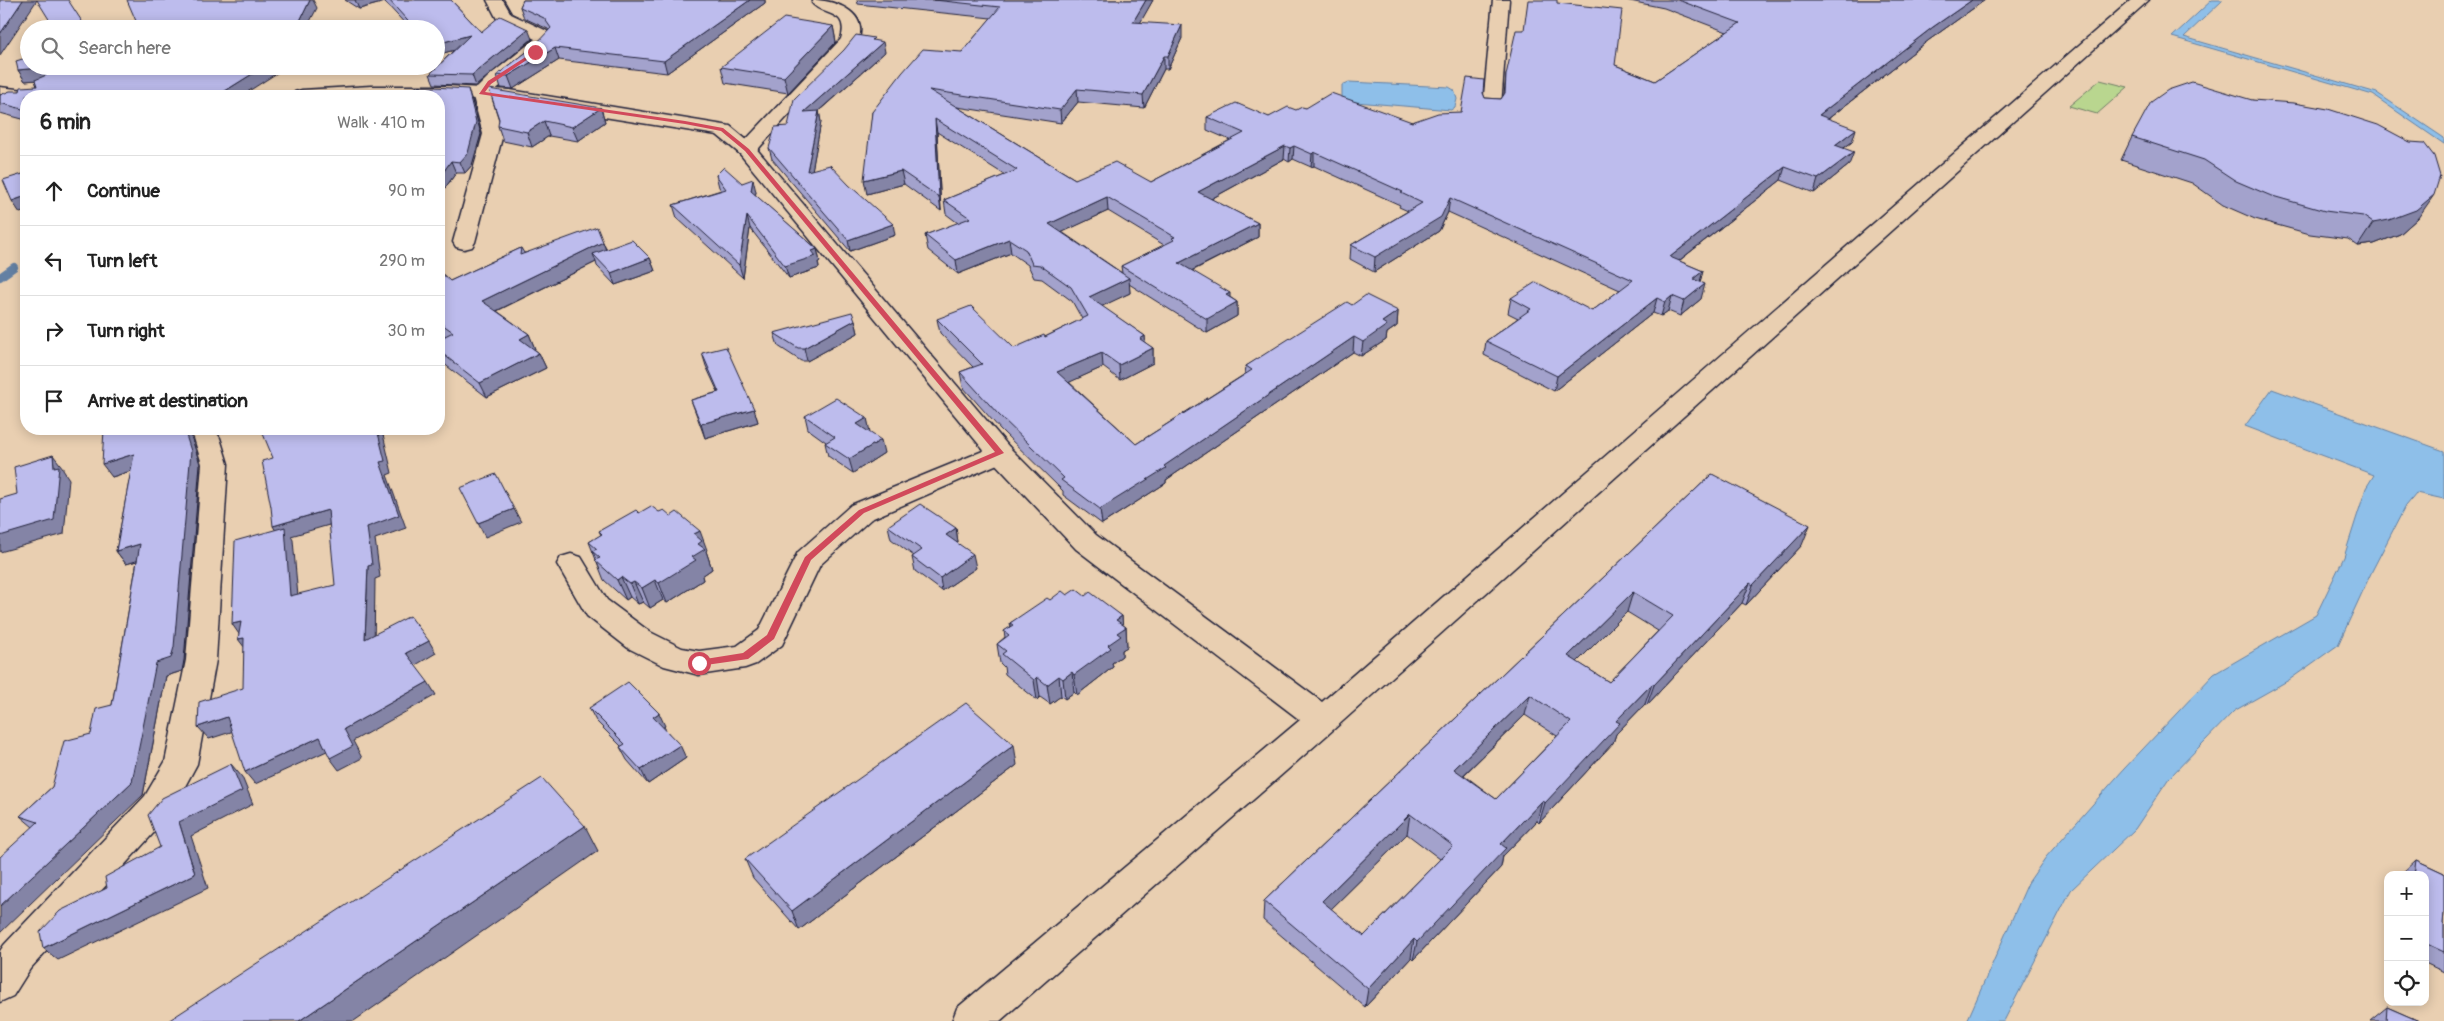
<!DOCTYPE html>
<meta charset="utf-8">
<style>
:root{--surface:#fff;--page:#f2f2f2;--text:#222;--muted:#767676;--line:#e0e0e0}
body{margin:0;font-family:Pangolin,sans-serif;background:var(--page);color:var(--text)}
.controls{position:absolute;right:15px;bottom:15px;display:grid;overflow:hidden;border-radius:10px;box-shadow:0 2px 12px #0003}
.controls button{width:45px;height:45px;display:grid;place-items:center;padding:0;border:0;border-bottom:1px solid var(--line);background:var(--surface);color:var(--text);font:25px sans-serif}
.stop{position:absolute;width:15px;height:15px;margin:-11px;border:4px solid #d1495b;border-radius:50%;background:#fff}
.stop.end{background:#d1495b;border-color:#fff;box-shadow:0 1px 5px #0008}
.list{margin:0;padding:0;list-style:none}
h2{display:flex;justify-content:space-between;align-items:center;height:65px;margin:0;padding:0 20px;font-size:21px}
h2 small{font-size:16px;font-weight:400;color:var(--muted)}
.list li{display:grid;grid-template-columns:32px 1fr auto;gap:15px;align-items:center;box-sizing:border-box;height:70px;padding:0 20px;border-top:1px solid var(--line)}
.list b{display:block;font-size:19px;white-space:nowrap}
.list em{font-size:16px;font-style:normal;color:var(--muted)}
.icon{flex:none;width:28px;height:28px;fill:none;stroke:currentColor;stroke-width:2;stroke-linecap:round;stroke-linejoin:round}
.map{position:relative;flex:none;width:2444px;height:1021px;overflow:hidden}
.search{position:absolute;background:var(--surface);box-shadow:0 2px 12px #0003;left:20px;top:20px;width:425px;height:55px;display:flex;align-items:center;gap:12px;box-sizing:border-box;padding:0 18px;border-radius:28px;color:var(--muted);font-size:19px}
.panel{position:absolute;background:var(--surface);box-shadow:0 2px 12px #0003;left:20px;top:90px;width:425px;height:345px;border-radius:20px}
.map>svg:first-child{display:block}
.green{fill:#b9d68f;stroke:#6e7c65}
.water{fill:#8ebfe9;stroke:#6380a3}
.lines{fill:none;stroke-linecap:round;stroke-linejoin:round}
.stream{stroke:#6380a3;stroke-width:8}
.minor-casing{stroke:#22223b;stroke-width:3}
.tertiary-casing{stroke:#22223b;stroke-width:3}
.minor{fill:#e9cfb1;fill-rule:evenodd}
.tertiary{fill:#e9cfb1;fill-rule:evenodd}
.wall{fill:#a3a2cc;stroke:#22223b;fill-rule:evenodd}
.shaded-wall{fill:#8484a6;stroke:#22223b}
.building{fill:#bdbced;stroke:#22223b;fill-rule:evenodd}
.route{fill:#d1495b}
</style>
<div class="map">
<svg width="2444" height="1021" viewBox="0 0 2444 1021">
<rect width="100%" height="100%" fill="#e9cfb1"/>
<filter id="ink" filterUnits="userSpaceOnUse"><feTurbulence type="fractalNoise" baseFrequency=".02" numOctaves="2"/><feDisplacementMap in="SourceGraphic" scale="10" xChannelSelector="R" yChannelSelector="G"/><feConvolveMatrix kernelMatrix="1 2 1 2 8 2 1 2 1" color-interpolation-filters="sRGB"/></filter>
<g filter="url(#ink)">
<polygon class="green" points="2100,80 2128,87 2097,114 2069,106"/>
<g class="water">
<polygon points="2212,0 2223,0 2184,37 2377,93 2444,138 2444,144 2373,95 2172,37"/>
<polygon points="1349,82 1449,87 1454,90 1457,99 1455,107 1451,110 1356,102 1345,100 1342,97 1342,85"/>
<polygon points="2272,389 2444,451 2444,499 2416,493 2406,505 2372,571 2338,645 2289,680 2234,711 2169,778 2135,829 2071,890 2004,1021 1967,1021 2028,883 2046,857 2124,769 2214,674 2316,615 2344,557 2366,488 2374,475 2245,426"/>
</g>
<g class="lines">
<polyline class="stream" points="0,277 14,267"/>
<g class="minor-casing">
<g id="minor">
<polygon points="487,0 503,0 511,14 547,31 554,39 536,58 490,94 503,134 475,242 472,247 464,249 456,247 453,242 483,134 472,93 490,75 535,39 498,21"/>
<path d="M814,0C833,0 867,11 859,38C852,58 827,74 813,89C793,110 773,132 754,154L747,156L740,154L737,150L740,146L841,39C850,9 822,17 812,3Z"/>
<polygon points="188,429 214,429 220,438 228,464 216,660 197,764 169,816 30,969 13,996 0,1002 0,951 4,945 145,796 165,762 186,660 202,464 194,438"/>
<polygon points="1000,444 1009,447 1013,453 1009,459 871,519 820,565 782,645 756,664 745,668 699,675 664,666 628,648 587,616 557,564 561,557 571,554 581,557 607,600 650,632 682,648 699,651 737,646 759,630 798,552 851,505"/>
</g>
</g>
<g class="tertiary-casing">
<g id="tertiary">
<polygon points="1493,0 1509,0 1501,106 1499,110 1485,110 1483,106"/>
<polygon points="2131,0 2149,0 1334,729 1000,1021 952,1021 957,1008 1300,720 1076,549 991,459 740,154 717,135 510,102 439,96 293,96 295,92 302,90 371,86 449,86 510,90 730,126 754,146 1009,447 1096,535 1322,702"/>
<polygon points="0,87 41,92 43,96 26,96 26,101 0,99"/>
</g>
</g>
<use href="#minor" class="minor"/>
<use href="#tertiary" class="tertiary"/>
</g>
<g class="wall">
<polygon points="345,0 451,0 481,32 532,39 476,86 434,84 430,74 454,50 436,55 436,29 410,29 385,2 359,9"/>
<polygon points="523,0 765,0 765,3 667,73 559,60 513,89 501,88 497,75 533,47 549,31 548,29 524,18 520,7"/>
<path d="M857,0H1153L1140,22L1182,38L1168,69H1164L1144,108L1078,102L1061,123L957,107L1075,179L1151,182L1230,140L1207,130V117H1269L1306,108L1412,122L1461,112L1483,93L1485,98L1501,99L1504,95L1506,75L1524,30L1557,3L1615,65L1655,81L1727,32L1664,8L1625,0H1985L1929,40L1828,119L1852,142L1844,148L1849,165L1814,193L1781,180L1679,261L1703,271L1700,282L1701,299L1680,316L1668,311L1661,316L1653,313L1554,391L1484,355L1486,341L1518,318L1508,313L1511,298L1592,311L1620,290L1448,212L1439,231L1374,272L1350,259L1351,245L1408,211L1399,207L1400,205L1314,166L1311,167L1293,159L1289,162L1284,159L1211,199L1258,223V237L1192,271L1237,302V316L1207,333L1129,284L1130,293L1101,306L1145,336V343L1153,348V363L1120,380L1103,367L1069,382L1136,444L1245,374L1246,366L1352,305L1398,311L1397,326L1387,333L1386,340L1361,356L1353,352L1166,480V483L1102,524L1063,495V491L1000,429L963,387L960,372L973,367L940,333L937,319L1014,348L1045,337L1082,319L1072,301L1042,279L1034,278L1028,265L1011,253L958,274L928,250L925,235L958,223L946,214L944,200L1005,175L937,132L941,211L904,184L867,194L872,112L962,52L991,18L858,4ZM1108,211L1164,245L1121,266L1122,273L1062,232Z"/>
<polygon points="833,26 836,42 788,93 725,83 721,67"/>
<polygon points="875,41 885,52 819,111 821,122 812,170 895,235 850,251 772,159 769,148"/>
<polygon points="288,66 26,96 26,120 0,113 0,95 20,91 37,86 35,80 25,81 18,70"/>
<polygon points="2252,100 2410,142 2418,218 2400,234 2374,244 2358,246 2348,239 2310,234 2255,219 2223,205 2192,183 2121,160 2132,137"/>
<polygon points="472,101 481,134 472,165 465,173 456,173 439,196"/>
<polygon points="601,108 605,122 578,141 549,136 532,147 503,141 498,126"/>
<polygon points="716,175 742,183 756,192 755,195 817,249 820,262 818,262 819,268 789,278 750,228 743,278 677,218 673,205 721,190 719,187"/>
<polygon points="603,242 606,249 650,258 655,271 615,285 597,266 596,262 497,311 529,334 535,349 534,349 539,353 546,368 487,397 439,360 439,339 445,336 439,331 439,271 450,281 521,248 524,253"/>
<polygon points="855,320 858,333 807,361 801,361 778,346 774,333"/>
<polygon points="702,353 754,409 758,422 705,438 691,400 718,392 706,366"/>
<polygon points="805,416 867,418 869,432 884,453 853,473 828,456 825,443 826,442 808,429"/>
<polygon points="104,429 187,429 186,430 192,439 200,464 184,660 182,671 166,676 143,795 33,827 20,816 52,787 112,705 137,561 126,564 116,551 131,471 112,477"/>
<path d="M1712,474L1802,545L1746,605L1742,603L1647,705L1645,704L1616,734L1613,743L1539,823L1537,821L1503,856L1501,867L1413,960L1411,958L1365,1007L1263,920L1264,901ZM1627,612L1658,631L1609,682L1577,662ZM1525,715L1557,736L1496,799L1464,775ZM1407,834L1440,859L1364,936L1331,909Z"/>
<polygon points="639,513 707,550 706,551 712,569 702,576 703,580 667,603 663,600 650,608 643,602 638,604 630,597 626,600 604,580 589,542 601,535 599,531"/>
<polygon points="888,526 956,528 958,542 957,543 976,568 942,591 915,571 912,557 914,556 891,539"/>
<polygon points="1067,595 1085,596 1122,616 1122,624 1126,627 1127,647 1122,650 1122,656 1112,663 1113,667 1077,695 1074,692 1065,699 1061,696 1050,704 1040,697 1037,700 1005,674 1004,667 1000,663 997,644 1005,637 1004,631 1011,627 1010,623 1050,600"/>
<polygon points="589,708 665,726 664,727 686,758 648,784 627,760 620,747 621,746 596,721"/>
<polygon points="1017,765 799,930 753,878 745,859"/>
<polygon points="2416,860 2444,873 2444,913 2443,924 2444,925 2444,972 2425,963 2425,875 2401,875 2402,873"/>
<polygon points="2387,1007 2419,1021 2370,1021"/>
</g>
<g class="shaded-wall">
<polygon points="23,0 37,0 0,55 0,34"/>
<polygon points="310,0 313,0 317,8 306,29 296,29"/>
<polygon points="355,0 385,0 385,2 359,9"/>
<polygon points="750,0 765,0 765,3 667,73 664,61"/>
<polygon points="1146,0 1153,0 1134,34 1133,22"/>
<polygon points="1972,0 1985,0 1929,40 1815,129 1819,115 1933,27"/>
<polygon points="1182,25 1182,38 1168,69 1168,56"/>
<polygon points="833,26 836,42 788,93 784,77"/>
<polygon points="528,29 532,39 476,86 472,75"/>
<polygon points="470,35 474,45 436,55 436,44"/>
<polygon points="883,42 885,52 806,122 804,112"/>
<polygon points="555,48 559,60 513,89 508,76"/>
<polygon points="1164,56 1164,69 1144,108 1143,95"/>
<polygon points="60,66 69,66 75,77 25,81 18,70"/>
<polygon points="265,66 288,66 241,96 217,96"/>
<polygon points="468,89 472,101 481,134 472,165 465,173 460,162"/>
<polygon points="1077,89 1078,102 1061,123 1060,110"/>
<polygon points="601,108 605,122 578,141 572,127"/>
<polygon points="819,111 821,122 810,182 807,171"/>
<polygon points="935,119 937,132 941,211 939,197"/>
<polygon points="544,121 549,136 532,147 527,132"/>
<polygon points="1856,129 1852,142 1830,158 1835,145"/>
<polygon points="1285,146 1284,159 1198,206 1198,192"/>
<polygon points="1294,146 1293,159 1289,162 1290,148"/>
<polygon points="1314,152 1314,166 1311,167 1312,154"/>
<polygon points="1854,152 1849,165 1814,193 1818,179"/>
<polygon points="451,161 456,173 439,196 439,178"/>
<polygon points="1785,167 1781,180 1666,271 1670,257"/>
<polygon points="901,171 904,184 867,194 864,180"/>
<polygon points="753,179 756,192 754,203 751,191"/>
<polygon points="2434,195 2418,218 2400,234 2374,244 2358,246 2373,223"/>
<polygon points="26,196 26,211 20,213 12,201"/>
<polygon points="1107,197 1108,211 1050,238 1049,224"/>
<polygon points="1450,198 1448,212 1439,231 1374,272 1375,257"/>
<polygon points="747,216 750,228 743,278 739,265"/>
<polygon points="1258,223 1258,237 1179,277 1179,263"/>
<polygon points="893,224 895,235 850,251 848,240"/>
<polygon points="1009,239 1011,253 958,274 956,260"/>
<polygon points="603,242 608,256 593,254 596,262 488,315 482,301"/>
<polygon points="817,249 820,262 818,262 819,268 789,278 785,266 812,251"/>
<polygon points="650,258 655,271 615,285 611,273"/>
<polygon points="1703,271 1699,285 1693,279"/>
<polygon points="1129,278 1130,293 1090,312 1089,297"/>
<polygon points="1705,284 1701,299 1680,316 1684,301"/>
<polygon points="1230,293 1230,306 1237,302 1237,316 1207,333 1207,319 1226,295"/>
<polygon points="1672,296 1668,311 1661,316 1665,302"/>
<polygon points="1657,298 1653,313 1554,391 1557,376"/>
<polygon points="1398,311 1397,326 1387,333 1386,340 1361,356 1363,342 1382,322"/>
<polygon points="855,320 858,333 807,361 804,348"/>
<polygon points="529,334 535,349 526,353 520,339"/>
<polygon points="1145,336 1146,351 1140,339"/>
<polygon points="1354,337 1353,352 1166,480 1166,483 1102,524 1100,509"/>
<polygon points="1153,348 1153,363 1120,380 1119,365"/>
<polygon points="539,353 546,368 487,397 480,383"/>
<polygon points="1102,353 1103,367 1059,387 1057,372"/>
<polygon points="754,409 758,422 705,438 701,424"/>
<polygon points="867,418 870,432 860,437 857,424"/>
<polygon points="184,429 186,429 192,439 200,464 184,660 182,671 166,676 143,795 0,933 0,906 132,782"/>
<polygon points="377,429 381,429 382,430 392,473 387,475 406,528 375,539 380,577 375,579 374,652 365,639 368,566 367,527 380,462"/>
<polygon points="881,440 884,453 853,473 849,459"/>
<polygon points="134,454 143,467 112,477 102,464"/>
<polygon points="53,455 63,468 63,470 69,479 64,534 0,552 0,536 54,467"/>
<polygon points="514,509 521,522 485,537 478,523"/>
<polygon points="328,510 336,523 291,536 293,540 299,608 290,596 281,539 273,526"/>
<polygon points="1810,525 1802,545 1746,605 1753,585"/>
<polygon points="956,528 958,542 948,549 946,535"/>
<polygon points="700,531 707,550 706,551 712,569 702,576 703,580 667,603 659,583 692,557 694,534"/>
<polygon points="140,544 150,557 126,564 116,551"/>
<polygon points="973,554 976,568 942,591 940,578"/>
<polygon points="621,577 630,597 626,600 617,580"/>
<polygon points="655,580 663,600 650,608 642,588"/>
<polygon points="634,582 643,602 638,604 630,584"/>
<polygon points="1750,583 1742,603 1647,705 1654,685"/>
<polygon points="1633,592 1627,612 1563,676 1568,656"/>
<polygon points="1122,616 1123,629 1126,627 1127,647 1122,650 1122,656 1112,663 1113,667 1077,695 1074,675 1108,645 1116,620"/>
<polygon points="241,622 241,637 232,624"/>
<polygon points="244,638 248,652 238,639"/>
<polygon points="429,641 436,653 414,666 406,653"/>
<polygon points="1072,672 1074,692 1065,699 1063,679"/>
<polygon points="1059,676 1061,696 1050,704 1047,685"/>
<polygon points="1037,677 1040,697 1037,700 1034,680"/>
<polygon points="428,682 436,695 353,741 362,758 339,770 330,758 344,729"/>
<polygon points="1652,684 1645,704 1616,734 1613,743 1539,823 1545,803 1616,721"/>
<polygon points="1530,695 1525,715 1450,788 1454,769"/>
<polygon points="659,713 665,726 659,730 653,717"/>
<polygon points="227,717 237,730 209,739 198,727"/>
<polygon points="320,737 329,750 255,784 245,772"/>
<polygon points="680,745 686,758 648,784 641,770"/>
<polygon points="1014,745 1017,765 799,930 792,911"/>
<polygon points="231,764 242,777 253,804 191,836 208,888 58,960 43,948 195,874 179,822"/>
<polygon points="1542,801 1537,821 1503,856 1501,867 1413,960 1417,942 1501,844"/>
<polygon points="1410,814 1407,834 1320,920 1322,901"/>
<polygon points="585,826 598,851 354,1021 299,1021"/>
<polygon points="1414,939 1411,958 1365,1007 1368,989"/>
</g>
<g class="building">
<polygon points="0,0 23,0 0,34"/>
<polygon points="37,0 68,0 87,29 55,29"/>
<polygon points="127,0 310,0 296,29 137,29 139,28"/>
<polygon points="389,0 451,0 481,32 500,16 528,29 472,75 430,74 470,35 436,44 436,29 415,29"/>
<polygon points="523,0 750,0 664,61 555,48 508,76 497,75 533,47 551,28 544,18 520,7"/>
<polygon points="934,0 1146,0 1133,22 1182,25 1168,56 1164,56 1143,95 1077,89 1060,110 929,90 1075,179 1115,162 1151,182 1244,133 1207,117 1236,103 1269,117 1288,107 1296,110 1302,107 1306,108 1331,93 1412,122 1438,113 1461,112 1467,78 1484,80 1483,93 1485,98 1501,99 1505,93 1506,75 1516,30 1524,30 1528,0 1557,0 1557,3 1622,10 1615,65 1655,81 1740,23 1678,0 1972,0 1933,27 1819,115 1856,129 1835,145 1854,152 1818,179 1785,167 1670,257 1703,271 1693,279 1705,284 1684,301 1672,296 1665,302 1657,298 1557,376 1486,341 1531,309 1511,298 1536,282 1592,311 1633,280 1450,198 1441,217 1375,257 1351,245 1422,203 1401,193 1403,192 1314,152 1312,154 1294,146 1290,148 1285,146 1198,192 1258,223 1179,263 1230,293 1226,295 1237,302 1207,319 1121,266 1174,240 1172,238 1175,237 1107,197 1049,224 1129,278 1089,297 1145,336 1140,339 1153,348 1119,365 1102,353 1057,372 1136,444 1252,370 1246,366 1347,302 1352,305 1366,295 1398,311 1382,322 1387,325 1363,342 1354,337 1164,466 1166,468 1100,509 1061,480 1064,478 998,414 960,372 982,364 937,319 971,306 1014,348 1044,335 1045,337 1088,316 1071,287 1040,265 1032,264 1026,250 1009,239 956,260 925,235 970,218 944,200 1017,170 935,119 939,197 901,171 864,180 872,112 902,73 923,49 962,52 1000,7"/>
<polygon points="784,18 833,26 784,77 721,67"/>
<polygon points="856,35 874,38 872,40 883,42 804,112 819,111 807,171 830,165 849,185 893,224 848,240 769,148 775,127 788,126 794,99 844,50"/>
<polygon points="29,57 29,66 60,66 18,70 16,61"/>
<polygon points="67,66 265,66 217,96 26,96 26,110 0,103 0,95 10,91 20,91 21,87 37,86 35,80"/>
<polygon points="2192,82 2252,100 2294,103 2328,109 2378,125 2410,142 2424,143 2434,156 2440,176 2434,195 2416,210 2389,220 2373,223 2363,216 2325,211 2269,195 2236,181 2204,160 2132,137 2151,102 2168,90"/>
<polygon points="415,87 434,87 468,89 476,122 468,153 460,162 451,161 439,178 439,96 405,96"/>
<polygon points="489,89 601,108 572,127 544,121 527,132 498,126 499,119"/>
<polygon points="724,167 742,183 753,179 751,191 817,249 812,251 816,256 785,266 747,216 739,265 673,205 726,189 716,175"/>
<polygon points="26,173 26,196 12,201 3,180"/>
<polygon points="597,227 603,242 482,301 529,334 520,339 539,353 480,383 439,351 439,339 453,332 439,322 439,271 450,281 521,248 520,255"/>
<polygon points="632,240 650,258 611,273 593,254"/>
<polygon points="852,312 855,320 804,348 798,348 774,333"/>
<polygon points="726,347 754,409 701,424 691,400 719,392 702,353"/>
<polygon points="836,398 867,418 857,424 881,440 849,459 825,443 835,437 805,416"/>
<polygon points="104,429 184,429 191,451 174,647 171,658 156,663 132,782 0,906 0,857 38,822 20,816 52,787 64,741 91,734 96,709 112,705 140,544 116,551 134,454 102,464"/>
<polygon points="261,429 377,429 385,461 380,462 399,515 367,527 372,565 368,566 365,639 410,616 429,641 406,653 428,682 344,729 353,746 330,758 320,737 245,772 227,717 198,727 199,702 243,688 244,638 238,639 241,622 232,624 235,541 285,527 290,596 335,585 328,510 273,526 271,507 262,461 273,458"/>
<polygon points="53,455 54,467 59,466 54,520 0,536 0,499 17,494 14,467"/>
<polygon points="496,474 514,509 478,523 460,488"/>
<path d="M1712,474L1810,525L1753,585L1750,583L1654,685L1652,684L1616,721L1620,723L1545,803L1542,801L1501,844L1506,848L1417,942L1414,939L1368,989L1264,901ZM1633,592L1673,616L1609,682L1568,656ZM1530,695L1571,722L1496,799L1454,769ZM1410,814L1453,846L1364,936L1322,901Z"/>
<polygon points="920,504 956,528 946,535 973,554 940,578 912,557 922,550 888,526"/>
<polygon points="651,506 659,512 664,510 671,516 677,512 700,531 694,534 702,541 698,544 705,549 692,557 696,560 659,583 655,580 642,588 634,582 630,584 621,577 617,580 595,560 600,558 592,551 597,549 589,542 602,534 599,531 636,510 639,513"/>
<polygon points="1076,589 1085,596 1090,592 1122,616 1116,620 1126,627 1117,633 1121,636 1108,645 1111,648 1074,675 1072,672 1063,679 1059,676 1047,685 1037,677 1034,680 1002,654 1006,651 997,644 1009,635 1004,631 1013,625 1010,623 1047,598 1050,600 1062,591 1067,595"/>
<polygon points="628,682 659,713 653,717 680,745 641,770 620,747 625,744 589,708"/>
<polygon points="966,703 1014,745 792,911 745,859"/>
<polygon points="231,764 242,791 179,822 195,874 43,948 40,932 60,911 107,888 105,877 160,847 148,815 162,798"/>
<polygon points="542,778 585,826 299,1021 168,1021"/>
<polygon points="2416,860 2444,873 2444,913 2443,924 2444,925 2444,952 2425,943 2425,875 2414,875"/>
<polygon points="2387,1007 2419,1021 2386,1021"/>
</g>
</g>
<polygon class="route" points="535,51 537,53 491,84 485,92 685,121 723,128 749,149 1004,453 864,513 811,560 774,639 748,659 699,666 694,663 699,660 743,653 767,635 805,557 859,510 995,452 745,151 721,131 685,124 479,94 488,81"/>
</svg>
<div class="controls">
<button>+</button>
<button>−</button>
<button><svg class="icon" aria-label="locate" viewBox="0 0 24 24"><circle cx="12" cy="12" r="6"/><path d="M12 2v4M12 18v4M2 12h4M18 12h4"/></svg></button>
</div>
<div class="stop" style="left:699px;top:663px"></div>
<div class="stop end" style="left:535px;top:52px"></div>
<div class="search"><svg class="icon" aria-label="search" viewBox="0 0 24 24"><circle cx="10" cy="10" r="6"/><path d="M15 15l6 6"/></svg>Search here</div>
<section class="panel">
<h2>6 min<small>Walk · 410 m</small></h2>
<ul class="list">
<li><svg class="icon" aria-label="ahead" viewBox="0 0 24 24"><path d="M12 20V5M6 11l6-6 6 6"/></svg><div><b>Continue</b></div><em>90 m</em></li>
<li><svg class="icon" aria-label="left" viewBox="0 0 24 24"><path d="M17 20v-9H6M10 6l-5 5 5 5"/></svg><div><b>Turn left</b></div><em>290 m</em></li>
<li><svg class="icon" aria-label="right" viewBox="0 0 24 24"><path d="M7 20v-9h11M14 6l5 5-5 5"/></svg><div><b>Turn right</b></div><em>30 m</em></li>
<li><svg class="icon" aria-label="arrive" viewBox="0 0 24 24"><path d="M6 21V4h12l-3 4 3 4H6"/></svg><div><b>Arrive at destination</b></div></li>
</ul>
</section>
</div>
